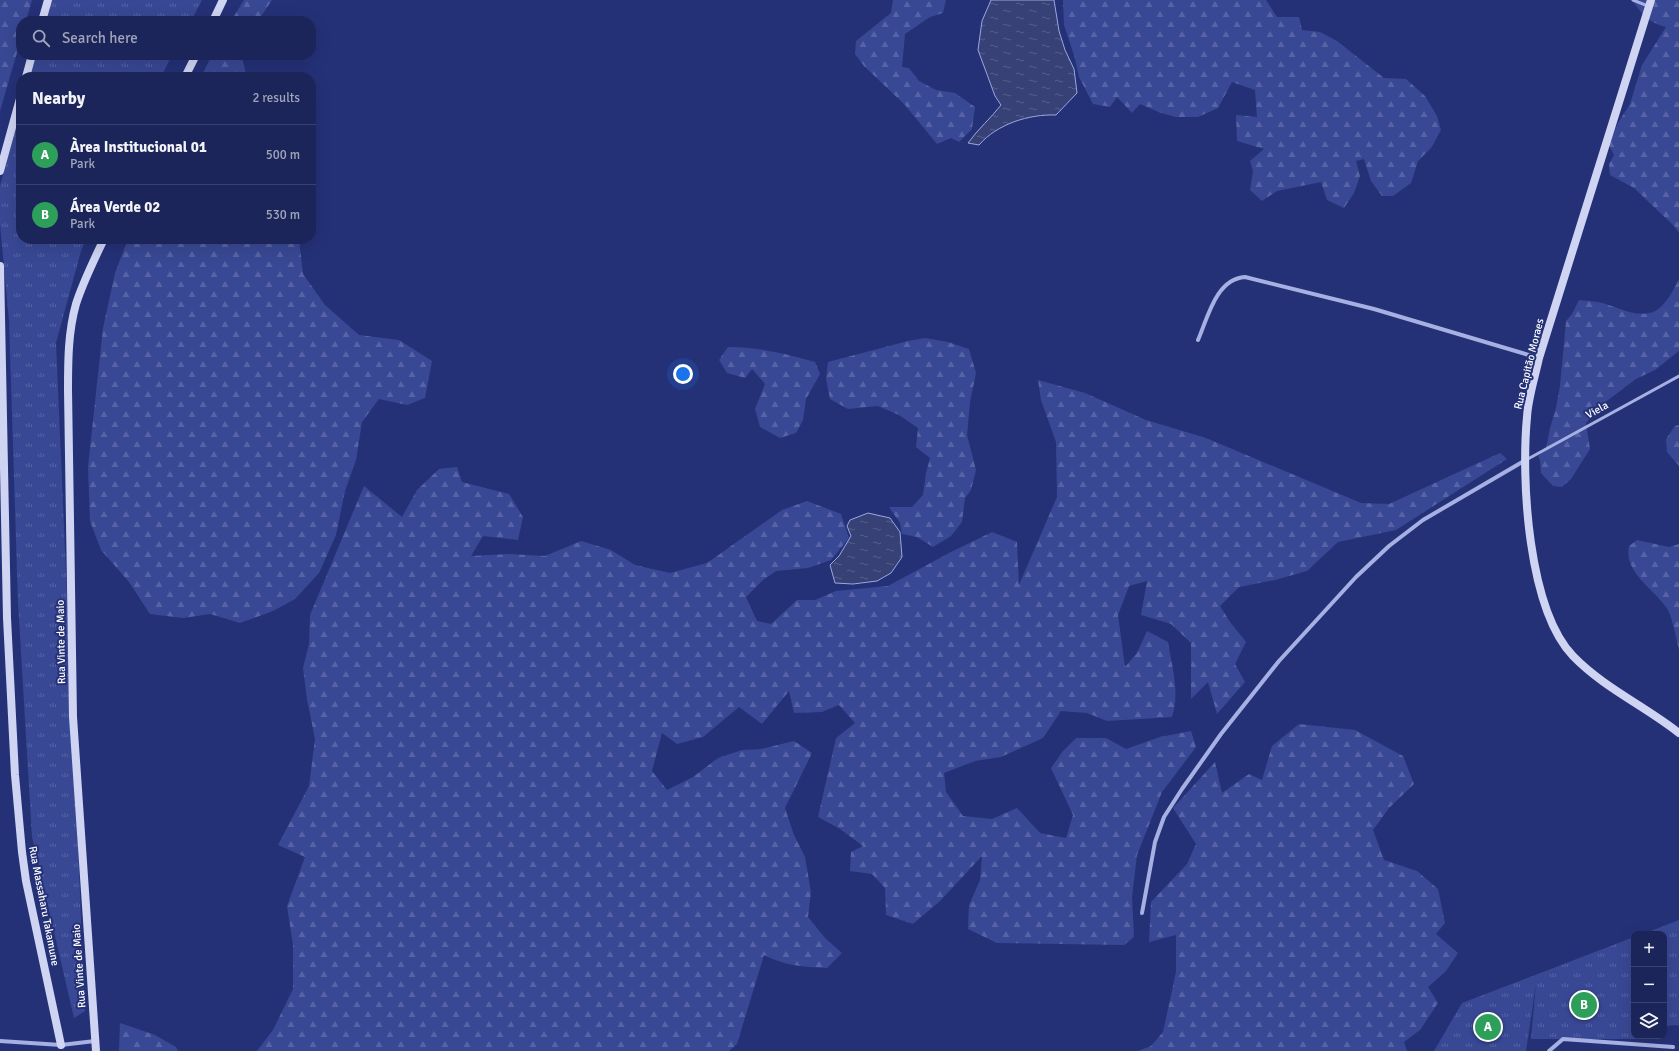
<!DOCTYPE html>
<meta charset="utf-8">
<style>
:root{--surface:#1c2559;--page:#293162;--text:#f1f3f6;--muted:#a0a5ba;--line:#3a426f;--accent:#1a73e8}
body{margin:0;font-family:Signika,sans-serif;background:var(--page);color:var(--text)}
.controls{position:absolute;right:12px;bottom:12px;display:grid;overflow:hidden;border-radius:8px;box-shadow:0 4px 16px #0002}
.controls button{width:36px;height:36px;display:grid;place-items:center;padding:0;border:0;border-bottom:1px solid var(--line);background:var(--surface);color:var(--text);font:20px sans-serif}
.you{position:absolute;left:683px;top:374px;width:14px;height:14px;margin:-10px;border:3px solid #fff;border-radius:50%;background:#1a73e8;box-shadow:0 0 0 6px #1a73e833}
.badge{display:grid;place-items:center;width:26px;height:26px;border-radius:50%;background:var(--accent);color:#fff;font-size:13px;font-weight:700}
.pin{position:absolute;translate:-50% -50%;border:2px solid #fff;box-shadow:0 1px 4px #0006}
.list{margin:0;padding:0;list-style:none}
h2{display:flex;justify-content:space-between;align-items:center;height:52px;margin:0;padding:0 16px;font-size:17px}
h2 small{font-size:13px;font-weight:400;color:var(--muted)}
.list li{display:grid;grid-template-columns:26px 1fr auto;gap:12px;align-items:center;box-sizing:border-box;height:60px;padding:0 16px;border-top:1px solid var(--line)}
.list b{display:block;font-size:15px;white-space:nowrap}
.list p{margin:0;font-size:13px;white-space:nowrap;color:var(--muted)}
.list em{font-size:13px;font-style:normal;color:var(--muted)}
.icon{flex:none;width:22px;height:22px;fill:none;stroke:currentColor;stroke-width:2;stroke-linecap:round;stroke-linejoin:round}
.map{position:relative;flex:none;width:1679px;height:1051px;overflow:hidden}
.search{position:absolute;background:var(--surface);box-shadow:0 4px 16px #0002;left:16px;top:16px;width:300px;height:44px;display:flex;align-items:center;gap:10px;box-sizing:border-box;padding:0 14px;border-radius:16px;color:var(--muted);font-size:15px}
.panel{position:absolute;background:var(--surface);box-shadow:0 4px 16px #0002;left:16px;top:72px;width:300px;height:172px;border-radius:16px}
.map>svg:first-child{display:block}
.forest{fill:url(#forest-firs)}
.park{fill:url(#park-tufts)}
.water{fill:url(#water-ripples);stroke:#9aa7e3}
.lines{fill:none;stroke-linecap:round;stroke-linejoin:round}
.lane{stroke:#a6b0e3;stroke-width:3}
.street{stroke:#a6b0e3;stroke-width:4}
.secondary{stroke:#cfd4f3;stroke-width:8}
.labels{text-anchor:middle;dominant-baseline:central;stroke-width:4;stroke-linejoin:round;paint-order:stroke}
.street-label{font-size:11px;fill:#fff;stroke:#253177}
</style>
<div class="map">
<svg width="1679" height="1051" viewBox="0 0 1679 1051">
<defs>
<pattern id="forest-firs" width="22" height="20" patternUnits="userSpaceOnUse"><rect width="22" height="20" fill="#394894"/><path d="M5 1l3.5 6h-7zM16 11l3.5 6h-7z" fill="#5763a4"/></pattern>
<pattern id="park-tufts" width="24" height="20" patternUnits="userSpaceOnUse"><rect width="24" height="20" fill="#394894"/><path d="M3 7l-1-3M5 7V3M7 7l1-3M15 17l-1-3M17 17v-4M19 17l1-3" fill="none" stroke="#5763a4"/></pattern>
<pattern id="water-ripples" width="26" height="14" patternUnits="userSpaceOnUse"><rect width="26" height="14" fill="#374175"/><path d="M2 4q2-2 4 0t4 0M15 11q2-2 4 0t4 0" fill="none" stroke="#555e8a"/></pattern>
</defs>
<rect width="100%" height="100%" fill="#253177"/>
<g class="forest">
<polygon points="0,0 32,0 26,21 21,21 21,39 0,111"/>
<polygon points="244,0 272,0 258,21 231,21"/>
<polygon points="893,0 946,0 943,13 930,17 905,34 902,67 909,68 919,81 936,90 955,93 975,107 972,129 959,142 951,138 937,144 904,104 864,66 855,54 856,41 891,13"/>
<polygon points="1063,0 1266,0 1277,17 1299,17 1302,30 1320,32 1337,41 1384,78 1406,79 1425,96 1437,116 1441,130 1431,148 1418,161 1411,183 1393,196 1382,196 1371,181 1364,159 1356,161 1360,176 1354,193 1344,208 1327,200 1321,182 1277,191 1262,201 1250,190 1253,171 1250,161 1264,149 1237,141 1236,115 1257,117 1255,90 1232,82 1218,108 1198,117 1176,117 1161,113 1140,104 1132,113 1117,97 1110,107 1093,104 1079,77 1074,55 1064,25"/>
<path d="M1632,0H1679V233L1674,226L1634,188L1610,175L1609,164L1614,155L1608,143L1618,123L1630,104L1642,65L1666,27C1646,21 1644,16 1632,0Z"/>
<polygon points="212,55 241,55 247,77 201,77"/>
<polygon points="128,239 299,239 303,274 325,305 359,335 399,340 432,361 425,398 407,405 379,399 362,422 356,460 345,491 336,535 319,573 295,599 273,611 240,623 210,614 183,618 150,614 129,582 101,550 90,521 88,467 103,328 115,273"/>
<path d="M1679,279V351L1655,370L1636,379L1600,406L1586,423L1590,449L1571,479L1562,487L1553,486L1541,473L1540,460L1538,456L1546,449L1550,428L1556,408L1560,386L1566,321L1572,314L1579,300C1585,301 1592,301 1598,302C1614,305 1632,317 1649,313C1663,311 1673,291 1679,279Z"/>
<polygon points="925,338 948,342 969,349 976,373 970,402 967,435 976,470 971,490 965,498 962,522 951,536 933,547 917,537 902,534 900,523 889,507 912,507 923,495 926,473 930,458 916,447 918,428 899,415 878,406 848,409 830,399 826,379 828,362 908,341"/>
<path d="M728,347C759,347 787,354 815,362L820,374L806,399L803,420L796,433L780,438L760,427L755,409L765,384L752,369L745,378L727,373L719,360Z"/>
<path d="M1038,380L1085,393L1146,420L1206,438L1361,503L1389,504L1500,453L1507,459L1396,530L1338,542L1307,571L1275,580L1239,587L1220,606L1230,622L1246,642L1235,664L1245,682L1217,714L1208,682L1191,699V643L1171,624L1141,615L1147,581L1129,586L1118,615L1125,667L1137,653L1147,631L1168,642C1172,667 1180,692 1172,717L1107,721L1087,713L1061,711L1043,738L1001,757L975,761L944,773L946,792L963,816L992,819L1017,808L1040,833L1066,838L1073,815L1051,768L1063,751L1076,738H1106L1126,749L1160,737L1191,731L1196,747L1162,792L1137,855L1132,897L1134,937L1124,945L997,943L968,929L969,905L980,880L982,856L940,901L913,924L886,915L885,888L872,874L850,871L851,852L863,846L840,829L818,817L836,738L855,723L839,705L822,712L794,713L789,691L762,724L739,707L703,737L677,744L662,733L652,771L667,790L693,777L718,758L742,750L761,749L794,741L812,753L785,808L794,835L805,857L811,892L808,917L825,938L842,953L827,968C803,967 786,966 764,955L737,1044L729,1051H257L273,1030L293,989V945L287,906L305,857L278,845L309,786L315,739L307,699L303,668L309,644L310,615L364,486L402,517L417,490L439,469L457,467L462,482L509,494L523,517L518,540L483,536L471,556L509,554L545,556L581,541L611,550L635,565L670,573L707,563L782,510L807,501L841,514L849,538L831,560L808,568L776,571L763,580L746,597L757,621L771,624L797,600H815L836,591L888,586L949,553L992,532L1017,542L1019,585L1057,497L1056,442L1041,400Z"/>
<polygon points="1679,425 1679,466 1667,452 1666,439 1675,426"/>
<path d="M1637,540L1669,547L1679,544V650C1676,638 1673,620 1668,610C1656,590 1623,573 1629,546Z"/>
<polygon points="1299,724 1355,730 1403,756 1414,784 1389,808 1373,830 1384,860 1417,871 1438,889 1445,923 1436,934 1458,953 1446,971 1428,987 1438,1003 1420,1030 1404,1042 1407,1051 1138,1051 1151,1046 1163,1032 1176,972 1176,935 1149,942 1151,902 1187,864 1196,844 1173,808 1215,762 1222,793 1249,774 1262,780 1272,746"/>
<polygon points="120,1023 155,1035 176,1047 178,1051 119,1051"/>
</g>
<g class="park">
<polygon points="51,0 202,0 191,21 46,21"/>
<polygon points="36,55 172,55 161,77 30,77"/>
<polygon points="21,110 21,239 86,239 81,251 56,343 85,1011 74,1018 32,837 18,602 9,321 0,223 0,186"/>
<polygon points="1679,920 1679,1026 1677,1025 1664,1026 1664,934 1643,934"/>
<polygon points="1634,937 1634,1036 1655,1036 1653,1039 1531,1039 1536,984 1526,1051 1434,1051 1462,1003"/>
</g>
<g class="water">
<path d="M991,0H1054L1059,31L1065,50L1074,69L1077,93L1056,115C1029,114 997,124 979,145L968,143C978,129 991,118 1001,105L995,96L978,50L982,21Z"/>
<polygon points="868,513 890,518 900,532 902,557 891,573 877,581 853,584 835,583 830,565 839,556 851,536 847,526 850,520"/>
</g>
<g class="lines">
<g class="lane">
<polyline points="1633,0 1648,6"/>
<polyline points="1526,460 1679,376"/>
</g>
<g class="street">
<path d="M1198,340C1208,317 1216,279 1245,277L1374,309L1539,358"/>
<polyline points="1142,913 1155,842 1164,817 1182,789 1221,734 1279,661 1356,577 1389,546 1423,520 1524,461"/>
<polyline points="0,1041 61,1045 95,1041"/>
<polyline points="1549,1051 1563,1039 1673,1047"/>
</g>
<g class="secondary">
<path d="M1651,0L1539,358C1535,377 1528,398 1527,417C1521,480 1528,609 1573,656C1604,688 1645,706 1679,733"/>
<polyline points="42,21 48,0"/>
<polyline points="213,21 223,0"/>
<polyline points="26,77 32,55"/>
<polyline points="185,77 196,55"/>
<polyline points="0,171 21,95"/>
<polyline points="0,266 7,618 15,775 22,852 26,881 61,1045"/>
<path d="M96,1051L73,717L68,390C68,362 68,332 76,304C83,282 94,260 104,239"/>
</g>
</g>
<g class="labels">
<g class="street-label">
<text transform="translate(1529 364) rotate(-76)">Rua Capitão Moraes</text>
<text transform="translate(1597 410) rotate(-29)">Viela</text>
<text transform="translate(61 642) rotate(-91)">Rua Vinte de Maio</text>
<text transform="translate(44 906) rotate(79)">Rua Massaharu Takamune</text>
<text transform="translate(79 966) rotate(-94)">Rua Vinte de Maio</text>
</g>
</g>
</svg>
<div class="controls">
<button>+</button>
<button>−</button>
<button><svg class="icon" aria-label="layers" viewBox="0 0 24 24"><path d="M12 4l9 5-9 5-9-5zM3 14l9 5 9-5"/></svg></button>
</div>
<div class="you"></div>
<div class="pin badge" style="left:1488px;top:1027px;background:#2e9e5b">A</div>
<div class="pin badge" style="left:1584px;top:1005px;background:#2e9e5b">B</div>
<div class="search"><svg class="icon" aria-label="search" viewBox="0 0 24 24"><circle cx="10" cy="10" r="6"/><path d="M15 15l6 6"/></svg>Search here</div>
<section class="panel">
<h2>Nearby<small>2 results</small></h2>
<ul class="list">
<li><span class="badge" style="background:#2e9e5b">A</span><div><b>Àrea Institucional 01</b><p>Park</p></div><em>500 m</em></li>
<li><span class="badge" style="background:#2e9e5b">B</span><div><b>Área Verde 02</b><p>Park</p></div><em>530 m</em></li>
</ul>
</section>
</div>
